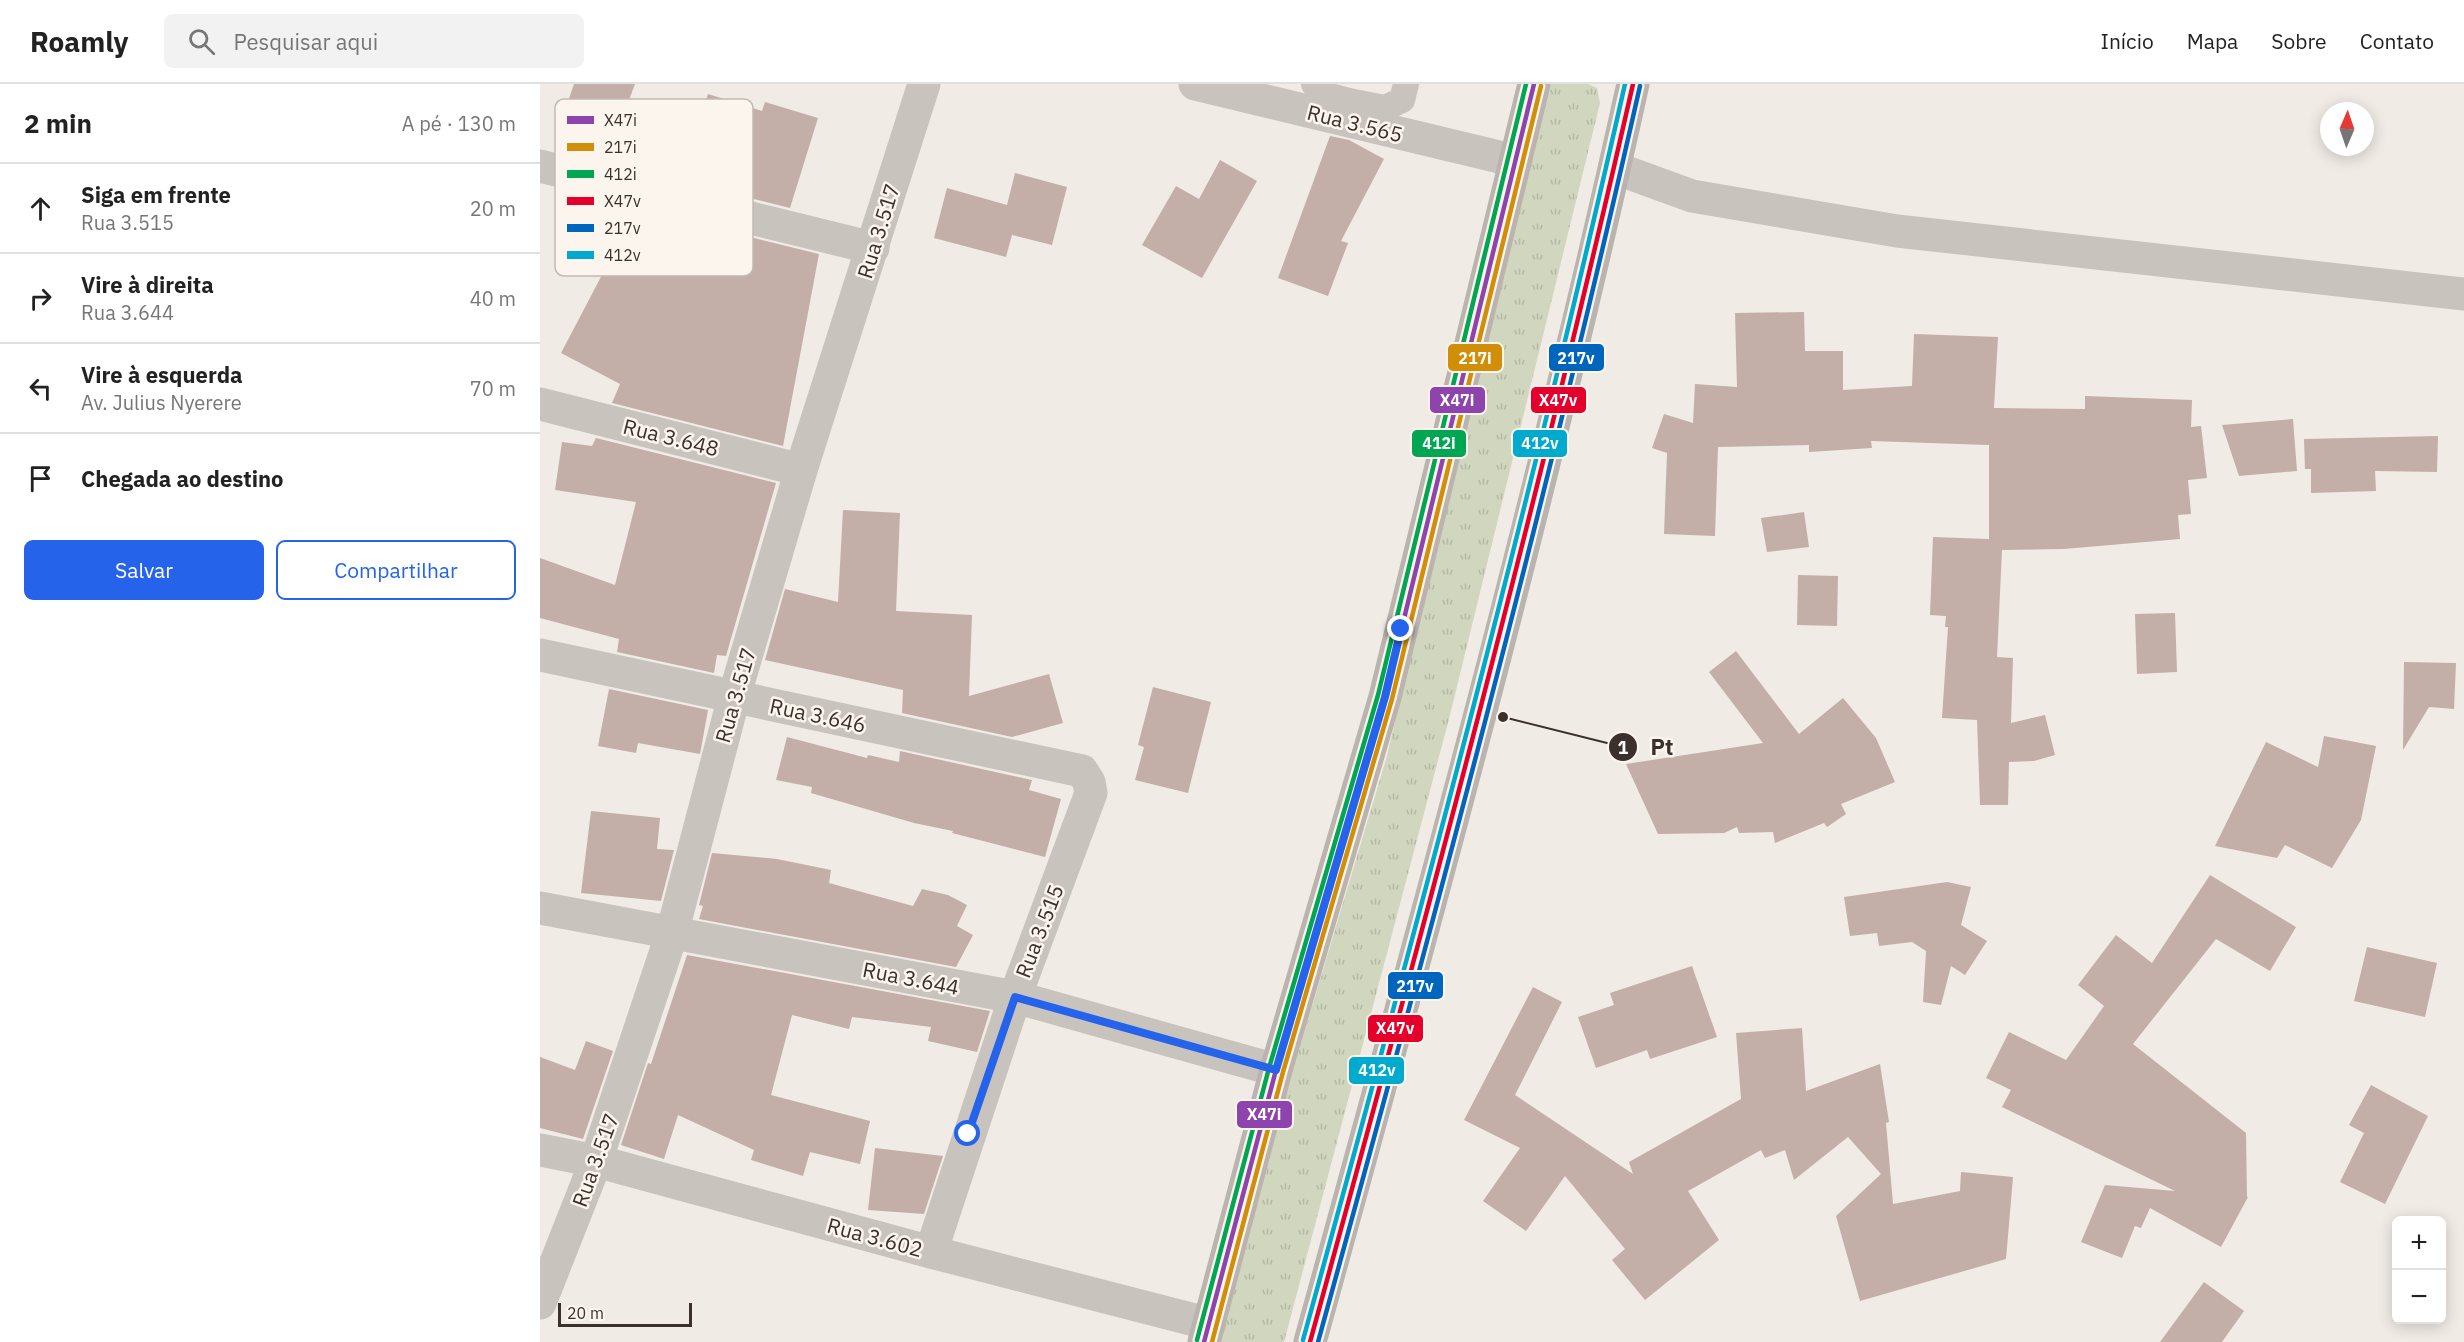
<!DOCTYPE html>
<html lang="pt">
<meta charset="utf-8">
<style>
:root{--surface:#fff;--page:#f2f2f2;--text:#222;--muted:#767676;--line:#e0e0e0;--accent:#2563eb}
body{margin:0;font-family:"IBM Plex Sans",sans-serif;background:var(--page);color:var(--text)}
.controls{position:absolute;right:18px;bottom:18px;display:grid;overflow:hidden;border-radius:9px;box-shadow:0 3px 15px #0003}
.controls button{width:54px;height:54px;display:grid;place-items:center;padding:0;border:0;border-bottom:2px solid var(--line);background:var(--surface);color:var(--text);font:30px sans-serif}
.compass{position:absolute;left:1780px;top:18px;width:54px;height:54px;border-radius:50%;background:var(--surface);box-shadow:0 3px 15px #0003;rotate:2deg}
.scale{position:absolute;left:18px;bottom:15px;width:134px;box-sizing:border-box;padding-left:6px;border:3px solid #3b302b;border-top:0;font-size:16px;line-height:21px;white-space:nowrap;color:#3b302b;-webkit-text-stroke:4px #fbf5ee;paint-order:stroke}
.stop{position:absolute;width:18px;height:18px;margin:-14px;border:4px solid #2563eb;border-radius:50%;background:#fff}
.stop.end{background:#2563eb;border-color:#fff;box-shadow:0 2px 6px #0008}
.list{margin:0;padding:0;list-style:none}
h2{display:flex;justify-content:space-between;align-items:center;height:78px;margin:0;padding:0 24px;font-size:26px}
h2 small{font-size:20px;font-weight:400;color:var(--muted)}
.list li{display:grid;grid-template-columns:39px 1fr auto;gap:18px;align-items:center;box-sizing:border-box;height:90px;padding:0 24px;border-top:2px solid var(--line)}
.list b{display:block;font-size:22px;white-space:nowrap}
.list p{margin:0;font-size:20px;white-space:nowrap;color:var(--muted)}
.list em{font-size:20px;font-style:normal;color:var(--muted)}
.actions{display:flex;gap:12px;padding:18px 24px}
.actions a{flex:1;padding:14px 0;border:2px solid var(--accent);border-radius:9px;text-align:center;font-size:21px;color:var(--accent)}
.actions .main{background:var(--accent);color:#fff}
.icon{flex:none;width:33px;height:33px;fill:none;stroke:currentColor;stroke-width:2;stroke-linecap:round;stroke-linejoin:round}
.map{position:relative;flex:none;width:1924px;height:1258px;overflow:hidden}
header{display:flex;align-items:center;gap:36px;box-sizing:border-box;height:84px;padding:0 30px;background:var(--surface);border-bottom:2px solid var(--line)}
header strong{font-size:28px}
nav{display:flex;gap:33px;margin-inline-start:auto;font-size:21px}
.search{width:420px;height:54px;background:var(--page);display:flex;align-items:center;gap:15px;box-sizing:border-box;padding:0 21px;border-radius:9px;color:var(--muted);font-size:22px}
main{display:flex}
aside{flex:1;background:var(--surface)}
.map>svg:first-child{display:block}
.grass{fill:url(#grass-tufts)}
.building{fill:#c3afa7}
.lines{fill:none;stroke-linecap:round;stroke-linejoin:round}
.service{stroke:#c9c3be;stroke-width:26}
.minor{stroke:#c9c3be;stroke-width:33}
.secondary{stroke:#bab3ae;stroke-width:33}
.bus-1-casing{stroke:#fbf5ee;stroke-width:9}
.bus-2-casing{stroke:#fbf5ee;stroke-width:9}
.bus-3-casing{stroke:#fbf5ee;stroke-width:9}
.bus-4-casing{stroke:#fbf5ee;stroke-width:9}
.bus-5-casing{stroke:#fbf5ee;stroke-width:9}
.bus-6-casing{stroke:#fbf5ee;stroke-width:9}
.bus-1{stroke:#8e44ad;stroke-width:4.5}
.bus-2{stroke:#d18e09;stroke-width:4.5}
.bus-3{stroke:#00a651;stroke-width:4.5}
.bus-4{stroke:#e4002b;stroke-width:4.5}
.bus-5{stroke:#0065bd;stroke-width:4.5}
.bus-6{stroke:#00a9ce;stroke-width:4.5}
.route{stroke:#2563eb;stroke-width:8}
.labels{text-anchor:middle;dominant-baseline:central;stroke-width:5;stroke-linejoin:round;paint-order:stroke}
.street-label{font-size:21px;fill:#3b302b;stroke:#fbf5ee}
.key{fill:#fbf5ee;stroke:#c1bab4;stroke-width:1.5}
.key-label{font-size:16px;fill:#3b302b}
.leader{fill:none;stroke:#3b302b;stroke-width:2}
.callout-dot{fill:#3b302b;stroke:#fbf5ee;stroke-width:2}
.mark-label{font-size:18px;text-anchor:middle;font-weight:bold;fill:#fff}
.callout-label{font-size:22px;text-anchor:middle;font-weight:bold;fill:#3b302b;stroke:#fbf5ee;stroke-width:5;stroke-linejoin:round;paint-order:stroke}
.line-badge{stroke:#fbf5ee;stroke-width:2}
.badge-label{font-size:16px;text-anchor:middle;font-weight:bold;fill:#fff}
</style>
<header>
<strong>Roamly</strong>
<div class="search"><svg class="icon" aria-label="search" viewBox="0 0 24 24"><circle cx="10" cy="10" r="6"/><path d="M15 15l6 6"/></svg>Pesquisar aqui</div>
<nav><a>Início</a><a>Mapa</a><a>Sobre</a><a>Contato</a></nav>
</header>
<main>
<aside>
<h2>2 min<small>A pé · 130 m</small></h2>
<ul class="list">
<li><svg class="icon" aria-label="ahead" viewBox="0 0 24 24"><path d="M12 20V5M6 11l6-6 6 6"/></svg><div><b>Siga em frente</b><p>Rua 3.515</p></div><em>20 m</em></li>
<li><svg class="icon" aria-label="right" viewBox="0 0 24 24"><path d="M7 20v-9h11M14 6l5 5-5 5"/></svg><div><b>Vire à direita</b><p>Rua 3.644</p></div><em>40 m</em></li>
<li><svg class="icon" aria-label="left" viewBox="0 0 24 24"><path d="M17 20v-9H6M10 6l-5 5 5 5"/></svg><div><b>Vire à esquerda</b><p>Av. Julius Nyerere</p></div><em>70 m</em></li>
<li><svg class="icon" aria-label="arrive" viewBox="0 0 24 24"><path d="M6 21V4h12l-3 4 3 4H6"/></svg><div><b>Chegada ao destino</b></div></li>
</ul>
<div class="actions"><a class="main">Salvar</a><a>Compartilhar</a></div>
</aside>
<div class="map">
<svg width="1924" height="1258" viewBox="0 0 1924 1258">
<defs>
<pattern id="grass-tufts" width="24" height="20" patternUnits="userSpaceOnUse" patternTransform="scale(1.5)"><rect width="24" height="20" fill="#d1d6bf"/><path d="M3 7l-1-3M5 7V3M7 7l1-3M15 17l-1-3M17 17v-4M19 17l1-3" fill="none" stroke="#b4b8a4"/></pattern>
</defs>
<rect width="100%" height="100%" fill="#f0ebe5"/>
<polygon class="grass" points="1011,0 1048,0 1057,4 1060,19 910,631 744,1258 677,1258 730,1063 847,672 999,21"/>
<g class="building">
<polygon points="34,0 95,0 76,51 23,32"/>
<polygon points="168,10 222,27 225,18 278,34 250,124 141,97"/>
<polygon points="790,52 809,56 844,75 801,157 808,159 788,212 738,194"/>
<polygon points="680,76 717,97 662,194 602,161 636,102 659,115"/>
<polygon points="475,89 527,103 512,161 472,151 466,173 394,154 407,104 467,121"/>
<polygon points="73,119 279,170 243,362 72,319 80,300 21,269 63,189 56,186"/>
<polygon points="1264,228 1265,267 1303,267 1303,306 1372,302 1374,250 1458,253 1454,324 1545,325 1545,312 1652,316 1651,343 1661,342 1667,394 1648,396 1651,430 1638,431 1640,455 1524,465 1462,466 1457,573 1473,574 1471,639 1505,631 1515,671 1494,677 1469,678 1468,721 1440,721 1437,636 1402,634 1408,543 1405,543 1406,532 1390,531 1393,453 1449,455 1449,361 1331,357 1332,364 1269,368 1269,361 1178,363 1175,452 1124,450 1127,369 1112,364 1124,330 1153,339 1155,300 1197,303 1195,229"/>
<polygon points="1753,335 1757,387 1699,392 1682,341"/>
<polygon points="1898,352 1897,388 1835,387 1836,407 1771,409 1771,385 1765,385 1764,355"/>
<polygon points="56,354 236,399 186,572 177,571 174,589 77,568 79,555 0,534 0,474 75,501 96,418 15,406 22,358 52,362"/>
<polygon points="303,426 360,429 356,527 432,531 429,612 509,590 523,639 472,653 362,629 363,606 225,576 245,505 298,518"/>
<polygon points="1264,428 1269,463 1227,468 1221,434"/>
<polygon points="1258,491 1298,492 1297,542 1257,541"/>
<polygon points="1635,529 1637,588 1597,590 1595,530"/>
<polygon points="1196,567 1259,650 1303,614 1336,654 1355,698 1301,720 1306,730 1287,743 1284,739 1235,759 1233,748 1199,749 1197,743 1184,749 1118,750 1086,680 1223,659 1169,588"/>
<polygon points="1864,578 1916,579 1914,625 1889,623 1863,666"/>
<polygon points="613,603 671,618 648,709 595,696 604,663 598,661"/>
<polygon points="69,605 168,626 160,670 98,659 96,669 58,662"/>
<polygon points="1784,652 1836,662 1821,736 1792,784 1745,761 1737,774 1675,762 1726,658 1778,683"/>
<polygon points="247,653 327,674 328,671 359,678 360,667 492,696 489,706 521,715 505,773 412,749 413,747 374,739 271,709 272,703 236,696"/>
<polygon points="51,727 120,734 117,765 134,766 121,817 41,809"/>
<polygon points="172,769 237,775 291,786 289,799 373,822 382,805 408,811 427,821 417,842 433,851 416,883 159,835 163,822 159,821"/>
<polygon points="1670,791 1756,843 1730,887 1676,855 1593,960 1706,1049 1707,1113 1708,1113 1681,1163 1610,1124 1601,1144 1595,1142 1582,1174 1541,1158 1565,1101 1635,1107 1462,1023 1471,1006 1446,994 1469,948 1526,976 1564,922 1538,901 1576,851 1612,879"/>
<polygon points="1407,798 1431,803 1421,841 1447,857 1425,891 1411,882 1401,921 1383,918 1386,867 1372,858 1339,862 1337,849 1310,852 1304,813"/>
<polygon points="1827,863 1897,879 1885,933 1814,917"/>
<polygon points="147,871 450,927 437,968 388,957 391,943 312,933 309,945 252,931 231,1011 330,1037 320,1080 270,1068 263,1092 211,1076 214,1066 138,1031 124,1075 81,1061 108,979 111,980"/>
<polygon points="1152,882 1177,953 1110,975 1107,966 1056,984 1038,933 1074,921 1070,909"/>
<polygon points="993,903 1022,918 975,1011 1093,1090 1089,1078 1201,1015 1196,949 1262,944 1266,1007 1340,980 1349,1038 1346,1039 1353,1120 1420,1107 1421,1088 1473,1093 1466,1175 1320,1217 1296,1132 1341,1090 1308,1053 1254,1096 1245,1066 1225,1074 1221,1066 1148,1107 1179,1156 1105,1216 1072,1176 1085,1165 1025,1092 986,1147 943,1117 980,1064 924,1036"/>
<polygon points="46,957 73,967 43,1055 0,1044 0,973 35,986"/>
<polygon points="1831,1001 1888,1032 1845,1120 1800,1098 1824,1049 1809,1041"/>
<polygon points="335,1064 403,1072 384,1130 328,1126"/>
<polygon points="1664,1198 1704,1227 1682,1258 1620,1258"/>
</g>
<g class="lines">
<polyline class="service" points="774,0 783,10 809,17 845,24 862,16 866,0"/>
<g class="minor">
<polyline points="655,0 976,77"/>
<polyline points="0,82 333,164"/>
<polyline points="1075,84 1152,112 1357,147 1924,210"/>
<polyline points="0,320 261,386"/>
<polyline points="0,571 542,687 549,698 551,709 475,913 391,1168"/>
<polyline points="0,824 475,913 736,986"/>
<polyline points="0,1066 56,1077 391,1168 670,1240"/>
<polyline points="0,1219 56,1077 132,849 194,613 261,386 384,0"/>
</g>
<g class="secondary">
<polyline points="664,1258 736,986 845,613 994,0"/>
<path d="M770,1258C885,841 1000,423 1093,0"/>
</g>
<g class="bus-1-casing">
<polyline id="bus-1" points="664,1258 736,986 845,613 994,0"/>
</g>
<g class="bus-2-casing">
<polyline id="bus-2" points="672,1258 743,988 852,615 1001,2"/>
</g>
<g class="bus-3-casing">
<polyline id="bus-3" points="657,1256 729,984 838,611 986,0"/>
</g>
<g class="bus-4-casing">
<path id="bus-4" d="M770,1258C885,840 997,423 1093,0"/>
</g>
<g class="bus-5-casing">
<path id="bus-5" d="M778,1258C893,841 1005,424 1100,2"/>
</g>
<g class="bus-6-casing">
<path id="bus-6" d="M763,1256C878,839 990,422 1085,0"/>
</g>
<use href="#bus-1" class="bus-1"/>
<use href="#bus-2" class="bus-2"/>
<use href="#bus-3" class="bus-3"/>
<use href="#bus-4" class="bus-4"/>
<use href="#bus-5" class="bus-5"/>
<use href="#bus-6" class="bus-6"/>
</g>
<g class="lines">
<polyline class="route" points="428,1050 475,913 736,986 845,613 861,545"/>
</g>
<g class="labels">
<g class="street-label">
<text transform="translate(815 39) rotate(14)">Rua 3.565</text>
<text transform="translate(338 147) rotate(-73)">Rua 3.517</text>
<text transform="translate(131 353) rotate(14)">Rua 3.648</text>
<text transform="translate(195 611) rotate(-74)">Rua 3.517</text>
<text transform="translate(278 631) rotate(12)">Rua 3.646</text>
<text transform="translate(499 847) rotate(-69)">Rua 3.515</text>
<text transform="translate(371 894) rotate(11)">Rua 3.644</text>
<text transform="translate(55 1076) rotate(-70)">Rua 3.517</text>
<text transform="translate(335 1153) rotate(15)">Rua 3.602</text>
</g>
</g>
<rect x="15" y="15" width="198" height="177" rx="9" class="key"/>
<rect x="27" y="32" width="27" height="8" fill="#8e44ad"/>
<rect x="27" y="59" width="27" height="8" fill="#d18e09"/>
<rect x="27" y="86" width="27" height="8" fill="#00a651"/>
<rect x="27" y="113" width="27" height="8" fill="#e4002b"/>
<rect x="27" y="140" width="27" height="8" fill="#0065bd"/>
<rect x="27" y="167" width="27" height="8" fill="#00a9ce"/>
<g class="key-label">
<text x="64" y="42">X47i</text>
<text x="64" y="69">217i</text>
<text x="64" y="96">412i</text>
<text x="64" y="123">X47v</text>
<text x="64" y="150">217v</text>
<text x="64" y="177">412v</text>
</g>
<path class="leader" d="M963 633L1083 663"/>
<g class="callout-dot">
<circle cx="963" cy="633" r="6"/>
<circle cx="1083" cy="663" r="15"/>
</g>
<g class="mark-label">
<text x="1083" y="670">1</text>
</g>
<g class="callout-label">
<text x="1122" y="671">Pt</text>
</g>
<g class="line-badge">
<rect x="907" y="259" width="56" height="29" rx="6" fill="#d18e09"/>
<rect x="1008" y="259" width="57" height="29" rx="6" fill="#0065bd"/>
<rect x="889" y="302" width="57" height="28" rx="6" fill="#8e44ad"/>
<rect x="990" y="302" width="57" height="28" rx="6" fill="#e4002b"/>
<rect x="972" y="345" width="56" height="29" rx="6" fill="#00a9ce"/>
<rect x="871" y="345" width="56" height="29" rx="6" fill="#00a651"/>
<rect x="847" y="887" width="57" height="29" rx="6" fill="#0065bd"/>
<rect x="827" y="930" width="57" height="29" rx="6" fill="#e4002b"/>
<rect x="808" y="972" width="57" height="29" rx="6" fill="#00a9ce"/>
<rect x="696" y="1016" width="57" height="29" rx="6" fill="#8e44ad"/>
</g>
<g class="badge-label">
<text x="935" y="280">217i</text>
<text x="1036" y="280">217v</text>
<text x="917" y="322">X47i</text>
<text x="1018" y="322">X47v</text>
<text x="1000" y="365">412v</text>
<text x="899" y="365">412i</text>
<text x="875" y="908">217v</text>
<text x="855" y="950">X47v</text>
<text x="837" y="992">412v</text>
<text x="724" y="1036">X47i</text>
</g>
</svg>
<div class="controls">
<button>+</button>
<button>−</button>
</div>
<svg class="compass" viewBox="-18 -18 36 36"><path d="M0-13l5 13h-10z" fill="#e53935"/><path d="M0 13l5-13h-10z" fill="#767676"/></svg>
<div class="scale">20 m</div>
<div class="stop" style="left:428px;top:1050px"></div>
<div class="stop end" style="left:861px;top:545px"></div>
</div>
</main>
